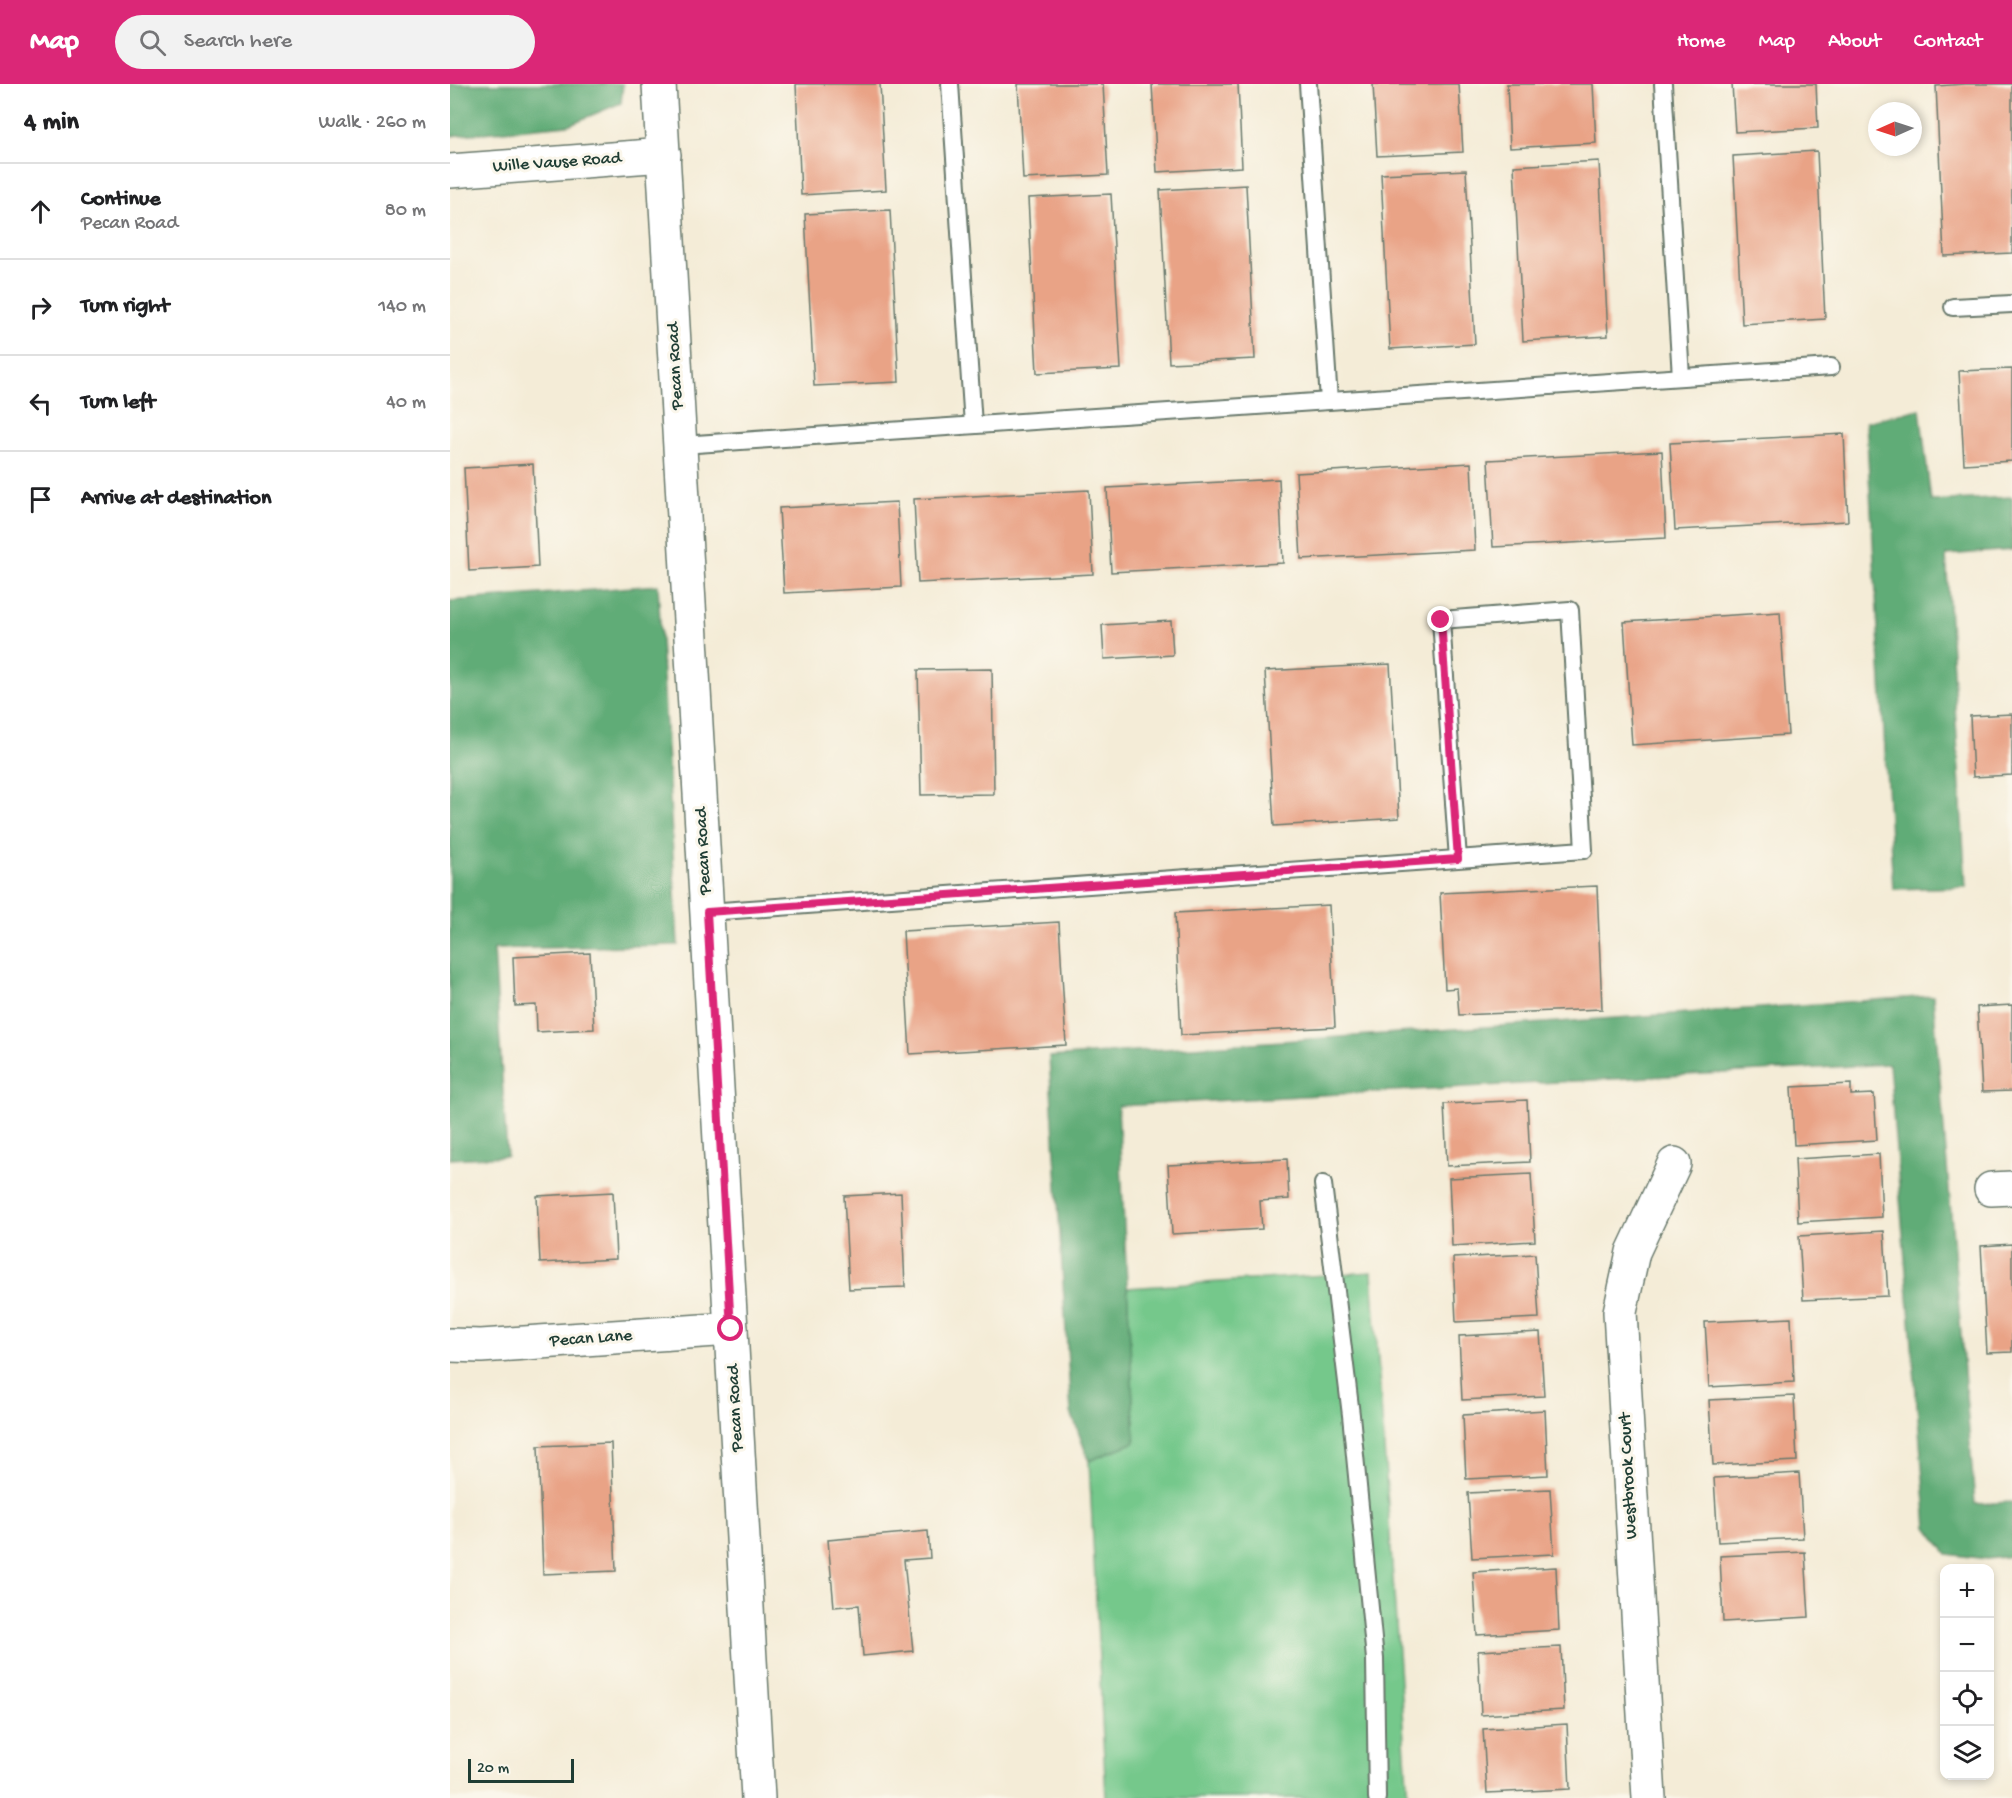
<!DOCTYPE html>
<meta charset="utf-8">
<style>
:root{--surface:#fff;--page:#f2f2f2;--text:#202124;--muted:#757577;--line:#e0e0e0;--accent:#db2777}
body{margin:0;font-family:"Gochi Hand",sans-serif;background:var(--page);color:var(--text)}
.controls{position:absolute;right:18px;bottom:18px;display:grid;overflow:hidden;border-radius:12px;box-shadow:0 3px 9px #0003}
.controls button{width:54px;height:54px;display:grid;place-items:center;padding:0;border:0;border-bottom:2px solid var(--line);background:var(--surface);color:var(--text);font:30px sans-serif}
.compass{position:absolute;left:1418px;top:18px;width:54px;height:54px;border-radius:50%;background:var(--surface);box-shadow:0 3px 9px #0003;rotate:267deg}
.scale{position:absolute;left:18px;bottom:15px;width:106px;box-sizing:border-box;padding-left:6px;border:3px solid #1f3d34;border-top:0;font-size:16px;line-height:21px;white-space:nowrap;color:#1f3d34;-webkit-text-stroke:4px #fbf7ec;paint-order:stroke}
.stop{position:absolute;width:18px;height:18px;margin:-14px;border:4px solid #db2777;border-radius:50%;background:#fff}
.stop.end{background:#db2777;border-color:#fff;box-shadow:0 2px 6px #0008}
.list{margin:0;padding:0;list-style:none}
h2{display:flex;justify-content:space-between;align-items:center;height:78px;margin:0;padding:0 24px;font-size:26px}
h2 small{font-size:20px;font-weight:400;color:var(--muted)}
.list li{display:grid;grid-template-columns:39px 1fr auto;gap:18px;align-items:center;box-sizing:border-box;height:96px;padding:0 24px;border-top:2px solid var(--line)}
.list b{display:block;font-size:22px;white-space:nowrap}
.list p{margin:0;font-size:20px;white-space:nowrap;color:var(--muted)}
.list em{font-size:20px;font-style:normal;color:var(--muted)}
.icon{flex:none;width:33px;height:33px;fill:none;stroke:currentColor;stroke-width:2;stroke-linecap:round;stroke-linejoin:round}
.map{position:relative;flex:none;width:1562px;height:1714px;overflow:hidden}
header{display:flex;align-items:center;gap:36px;box-sizing:border-box;height:84px;padding:0 30px;background:var(--accent);color:#fff}
header strong{font-size:28px}
nav{display:flex;gap:33px;margin-inline-start:auto;font-size:21px}
.search{width:420px;height:54px;background:var(--page);display:flex;align-items:center;gap:15px;box-sizing:border-box;padding:0 21px;border-radius:33px;color:var(--muted);font-size:22px}
main{display:flex}
aside{flex:1;background:var(--surface)}
.map>svg:first-child{display:block}
.green{fill:#75c88b;stroke:#4a8260;stroke-width:1.5}
.forest{fill:#60ac77;stroke:#407456;stroke-width:1.5}
.building{fill:#e9a386}
.lines{fill:none;stroke-linecap:round;stroke-linejoin:round}
.service-casing{stroke:#6a7a6d;stroke-width:20}
.minor-casing{stroke:#6a7a6d;stroke-width:36}
.service{stroke:#fff;stroke-width:16}
.minor{stroke:#fff;stroke-width:33}
.route{stroke:#db2777;stroke-width:8}
.labels{text-anchor:middle;dominant-baseline:central;stroke-width:6;stroke-linejoin:round;paint-order:stroke}
.street-label{font-size:18px;fill:#1f3d34;stroke:#fbf7ec}
</style>
<header>
<strong>Map</strong>
<div class="search"><svg class="icon" aria-label="search" viewBox="0 0 24 24"><circle cx="10" cy="10" r="6"/><path d="M15 15l6 6"/></svg>Search here</div>
<nav><a>Home</a><a>Map</a><a>About</a><a>Contact</a></nav>
</header>
<main>
<aside>
<h2>4 min<small>Walk · 260 m</small></h2>
<ul class="list">
<li><svg class="icon" aria-label="ahead" viewBox="0 0 24 24"><path d="M12 20V5M6 11l6-6 6 6"/></svg><div><b>Continue</b><p>Pecan Road</p></div><em>80 m</em></li>
<li><svg class="icon" aria-label="right" viewBox="0 0 24 24"><path d="M7 20v-9h11M14 6l5 5-5 5"/></svg><div><b>Turn right</b></div><em>140 m</em></li>
<li><svg class="icon" aria-label="left" viewBox="0 0 24 24"><path d="M17 20v-9H6M10 6l-5 5 5 5"/></svg><div><b>Turn left</b></div><em>40 m</em></li>
<li><svg class="icon" aria-label="arrive" viewBox="0 0 24 24"><path d="M6 21V4h12l-3 4 3 4H6"/></svg><div><b>Arrive at destination</b></div></li>
</ul>
</aside>
<div class="map">
<svg width="1562" height="1714" viewBox="0 0 1562 1714">
<rect width="100%" height="100%" fill="#fbf7ec"/>
<filter id="ink" filterUnits="userSpaceOnUse"><feTurbulence type="fractalNoise" baseFrequency=".0167" numOctaves="2"/><feDisplacementMap in="SourceGraphic" scale="12" xChannelSelector="R" yChannelSelector="G"/><feConvolveMatrix kernelMatrix="1 2 1 2 8 2 1 2 1" color-interpolation-filters="sRGB"/></filter>
<filter id="wash" filterUnits="userSpaceOnUse"><feTurbulence type="fractalNoise" baseFrequency=".008" numOctaves="4" result="noise"/><feDisplacementMap in="SourceGraphic" scale="24" xChannelSelector="R" yChannelSelector="G"/><feGaussianBlur stdDeviation="1.35" result="paint"/><feColorMatrix in="noise" values="0 0 0 0 0 0 0 0 0 0 0 0 0 0 0 0 0 1.4 0 .05"/><feComposite in="paint" operator="in"/></filter>
<g filter="url(#wash)">
<rect width="100%" height="100%" fill="#f4ecd7"/>
<polygon class="green" points="922,1188 958,1714 656,1714 639,1377 685,1358 677,1204"/>
<g class="forest">
<polygon points="0,0 173,0 171,19 118,41 0,52"/>
<polygon points="1470,325 1481,417 1562,413 1562,466 1496,471 1516,803 1443,805 1416,338"/>
<polygon points="208,501 228,861 44,865 57,1072 0,1075 0,517"/>
<polygon points="1483,912 1525,1420 1562,1418 1562,1472 1537,1475 1497,1470 1477,1443 1439,980 668,1022 685,1358 639,1377 621,1328 599,973"/>
</g>
<g id="blocks">
<g class="building">
<polygon points="346,0 430,0 436,106 351,111"/>
<polygon points="568,0 653,0 658,91 573,95"/>
<polygon points="702,0 788,0 792,83 707,88"/>
<polygon points="923,0 1009,0 1013,68 927,72"/>
<polygon points="1057,0 1143,0 1146,59 1060,64"/>
<polygon points="1282,0 1366,0 1368,44 1285,48"/>
<polygon points="1515,0 1562,0 1562,169 1494,172 1486,2"/>
<polygon points="1367,67 1375,235 1292,240 1283,72"/>
<polygon points="1149,77 1158,252 1073,257 1064,82"/>
<polygon points="1016,86 1025,260 940,265 931,90"/>
<polygon points="796,101 805,275 719,279 710,106"/>
<polygon points="661,110 671,285 587,289 578,114"/>
<polygon points="440,126 449,298 364,302 355,130"/>
<polygon points="1562,285 1562,377 1514,380 1509,287"/>
<polygon points="1394,350 1398,437 1225,446 1220,359"/>
<polygon points="1212,367 1216,454 1043,463 1038,376"/>
<polygon points="1021,379 1025,466 851,475 846,389"/>
<polygon points="83,380 88,483 19,487 14,384"/>
<polygon points="829,395 833,479 661,488 657,404"/>
<polygon points="639,406 643,490 468,499 464,415"/>
<polygon points="447,418 451,503 334,509 329,424"/>
<polygon points="1330,528 1338,651 1182,661 1174,538"/>
<polygon points="721,537 723,571 654,575 652,541"/>
<polygon points="940,580 949,734 824,742 815,587"/>
<polygon points="542,585 544,710 471,711 468,586"/>
<polygon points="1562,630 1562,691 1523,693 1520,632"/>
<polygon points="1147,802 1152,925 1009,931 1007,904 995,905 990,809"/>
<polygon points="879,821 885,943 731,951 725,829"/>
<polygon points="609,838 616,961 460,970 453,847"/>
<polygon points="140,869 144,945 87,948 86,921 65,922 63,873"/>
<polygon points="1562,921 1562,1007 1532,1008 1527,923"/>
<polygon points="1401,1000 1401,1011 1424,1010 1427,1056 1344,1061 1341,1003"/>
<polygon points="1077,1016 1080,1078 997,1082 994,1020"/>
<polygon points="1429,1070 1432,1133 1348,1138 1345,1075"/>
<polygon points="837,1075 839,1115 810,1117 812,1145 722,1150 718,1081"/>
<polygon points="1081,1090 1085,1157 1002,1162 999,1094"/>
<polygon points="163,1108 166,1175 90,1179 87,1112"/>
<polygon points="451,1109 455,1203 399,1205 394,1112"/>
<polygon points="1434,1147 1438,1212 1353,1216 1349,1152"/>
<polygon points="1562,1160 1562,1268 1537,1269 1531,1162"/>
<polygon points="1085,1170 1089,1234 1006,1238 1003,1174"/>
<polygon points="1341,1234 1344,1298 1259,1303 1255,1238"/>
<polygon points="1090,1248 1094,1312 1012,1316 1009,1252"/>
<polygon points="1344,1312 1347,1377 1263,1381 1259,1316"/>
<polygon points="1095,1326 1098,1391 1016,1395 1013,1331"/>
<polygon points="161,1359 166,1487 93,1490 88,1362"/>
<polygon points="1349,1389 1353,1454 1268,1458 1264,1394"/>
<polygon points="1100,1405 1104,1470 1022,1474 1018,1409"/>
<polygon points="478,1447 480,1474 454,1476 463,1567 413,1572 409,1521 384,1523 378,1456"/>
<polygon points="1355,1468 1359,1533 1273,1538 1270,1472"/>
<polygon points="1106,1483 1109,1546 1027,1551 1023,1488"/>
<polygon points="1111,1563 1114,1626 1031,1631 1028,1567"/>
<polygon points="1117,1640 1120,1705 1037,1709 1033,1645"/>
</g>
</g>
</g>
<g filter="url(#ink)">
<use href="#blocks" fill-opacity="0" stroke="#6a7a6d" stroke-width="1.5"/>
<g class="lines">
<g class="service-casing">
<g id="service">
<polyline points="500,0 523,341"/>
<polyline points="858,0 879,317"/>
<polyline points="1213,0 1231,293"/>
<polyline points="1503,223 1562,220"/>
<polyline points="231,361 1381,283"/>
<polyline points="257,828 1134,766 1120,526 991,536 1008,775"/>
<polyline points="873,1100 901,1331 925,1575 927,1714"/>
</g>
</g>
<g class="minor-casing">
<g id="minor">
<polyline points="209,0 308,1714"/>
<polyline points="0,87 214,71"/>
<polyline points="1541,1105 1562,1104"/>
<polyline points="0,1261 31,1262 281,1245"/>
<polyline points="1199,1714 1170,1228 1183,1168 1224,1080"/>
</g>
</g>
<use href="#service" class="service"/>
<use href="#minor" class="minor"/>
</g>
</g>
<g class="lines" filter="url(#ink)">
<polyline class="route" points="281,1245 257,828 1008,775 991,536"/>
</g>
<g class="labels">
<g class="street-label">
<text transform="translate(107 79) rotate(-4)">Wille Vause Road</text>
<text transform="translate(226 282) rotate(-93)">Pecan Road</text>
<text transform="translate(254 767) rotate(-93)">Pecan Road</text>
<text transform="translate(141 1255) rotate(-4)">Pecan Lane</text>
<text transform="translate(286 1324) rotate(-93)">Pecan Road</text>
<text transform="translate(1179 1392) rotate(-93)">Westbrook Court</text>
</g>
</g>
</svg>
<div class="controls">
<button>+</button>
<button>−</button>
<button><svg class="icon" aria-label="locate" viewBox="0 0 24 24"><circle cx="12" cy="12" r="6"/><path d="M12 2v4M12 18v4M2 12h4M18 12h4"/></svg></button>
<button><svg class="icon" aria-label="layers" viewBox="0 0 24 24"><path d="M12 4l9 5-9 5-9-5zM3 14l9 5 9-5"/></svg></button>
</div>
<svg class="compass" viewBox="-18 -18 36 36"><path d="M0-13l5 13h-10z" fill="#e53935"/><path d="M0 13l5-13h-10z" fill="#757577"/></svg>
<div class="scale">20 m</div>
<div class="stop" style="left:281px;top:1245px"></div>
<div class="stop end" style="left:991px;top:536px"></div>
</div>
</main>
